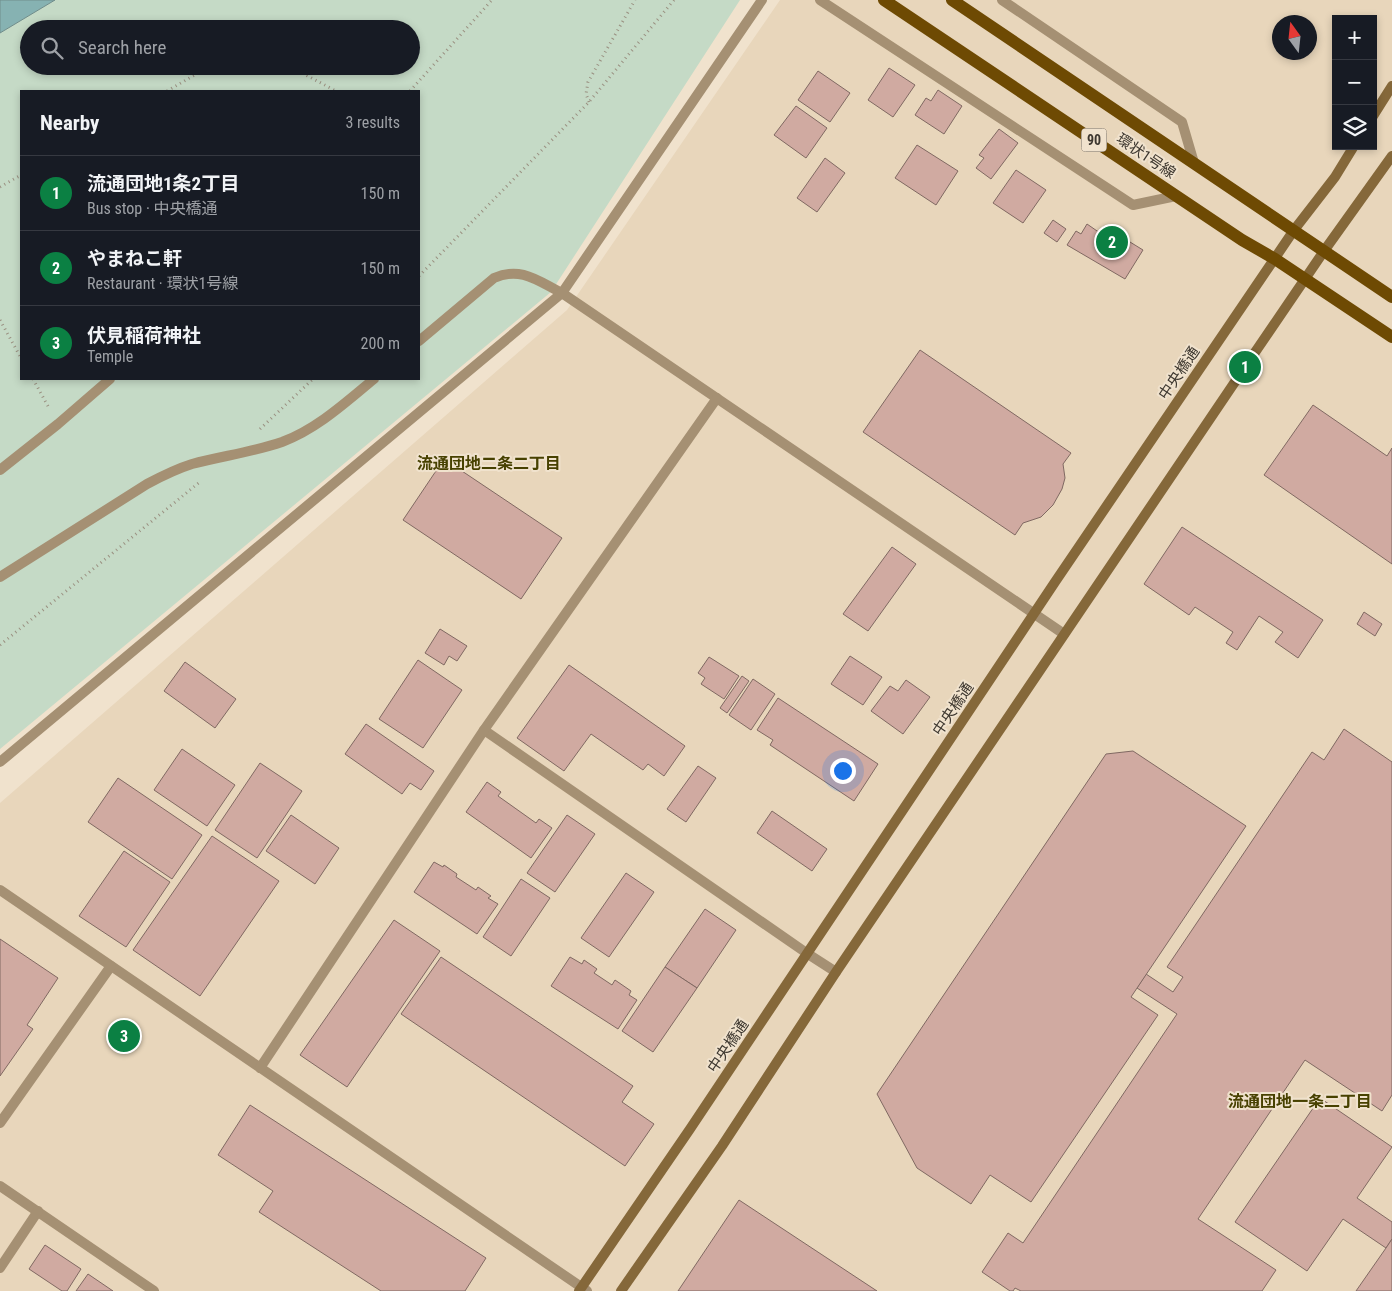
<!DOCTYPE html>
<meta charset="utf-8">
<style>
:root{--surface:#171b24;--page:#242831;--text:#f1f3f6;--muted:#9ea1a6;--line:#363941;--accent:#0b8043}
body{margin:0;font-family:"Roboto Condensed","Noto Sans JP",sans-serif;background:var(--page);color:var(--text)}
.controls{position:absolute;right:15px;top:15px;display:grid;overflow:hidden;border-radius:0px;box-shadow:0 2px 8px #0003}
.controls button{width:45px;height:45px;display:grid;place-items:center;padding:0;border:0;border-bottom:1px solid var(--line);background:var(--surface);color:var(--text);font:25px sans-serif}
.compass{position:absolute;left:1272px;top:15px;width:45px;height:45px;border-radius:50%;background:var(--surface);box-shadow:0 2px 8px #0003;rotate:345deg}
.you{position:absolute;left:842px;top:770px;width:18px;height:18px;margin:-12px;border:4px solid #fff;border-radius:50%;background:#1a73e8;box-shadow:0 0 0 8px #1a73e833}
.badge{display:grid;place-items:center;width:32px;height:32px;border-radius:50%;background:var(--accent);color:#fff;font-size:16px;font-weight:700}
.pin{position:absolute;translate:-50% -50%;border:2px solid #fff;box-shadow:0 1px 5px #0006}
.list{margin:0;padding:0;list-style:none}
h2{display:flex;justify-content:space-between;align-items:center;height:65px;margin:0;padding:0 20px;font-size:21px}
h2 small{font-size:16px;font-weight:400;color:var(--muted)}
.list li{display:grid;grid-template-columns:32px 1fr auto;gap:15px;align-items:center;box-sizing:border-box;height:75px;padding:0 20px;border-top:1px solid var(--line)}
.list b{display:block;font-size:19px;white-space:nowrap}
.list p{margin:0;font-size:16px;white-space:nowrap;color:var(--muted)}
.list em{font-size:16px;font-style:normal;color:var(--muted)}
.icon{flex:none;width:28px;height:28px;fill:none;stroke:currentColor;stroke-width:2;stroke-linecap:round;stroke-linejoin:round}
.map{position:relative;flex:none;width:1392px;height:1291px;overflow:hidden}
.search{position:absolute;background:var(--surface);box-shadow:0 2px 8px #0003;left:20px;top:20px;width:400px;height:55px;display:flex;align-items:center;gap:12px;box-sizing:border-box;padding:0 18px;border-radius:28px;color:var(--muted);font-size:19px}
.panel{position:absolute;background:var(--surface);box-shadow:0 2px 8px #0003;left:20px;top:90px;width:400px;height:290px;border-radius:0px}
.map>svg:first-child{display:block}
.built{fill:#e8d6bb;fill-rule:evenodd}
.green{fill:#c5dac6;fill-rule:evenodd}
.water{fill:#86b2b2;stroke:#708d8b}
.building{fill:#d0aaa1;stroke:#806962}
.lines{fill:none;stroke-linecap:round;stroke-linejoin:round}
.path{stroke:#9a9081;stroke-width:3;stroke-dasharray:1 4;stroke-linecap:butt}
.lane{stroke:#a59073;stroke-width:10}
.street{stroke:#a59073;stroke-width:10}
.secondary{stroke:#85683a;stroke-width:10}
.primary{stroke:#6e4a03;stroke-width:12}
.labels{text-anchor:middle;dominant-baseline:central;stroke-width:4;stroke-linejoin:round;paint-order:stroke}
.shield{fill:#f0e2cd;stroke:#736a5e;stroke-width:1}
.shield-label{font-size:14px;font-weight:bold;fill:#3d372f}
.street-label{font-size:15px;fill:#3d372f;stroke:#f0e2cd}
.neighbourhood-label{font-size:16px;font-weight:bold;fill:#474100;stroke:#f0e2cd}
</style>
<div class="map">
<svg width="1392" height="1291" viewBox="0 0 1392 1291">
<rect width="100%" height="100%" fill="#f0e2cd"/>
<path class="built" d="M780,0H1392V1291H0V803L567,310ZM1336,19H1373V146H1336ZM1280,22H1310V52H1280Z"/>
<path class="green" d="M55,0H740L551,292L0,749V33ZM29,29H411V66H29ZM21,91H419V379H21Z"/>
<polygon class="water" points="0,0 55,0 0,33"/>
<g class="building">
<polygon points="889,68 915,85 893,117 868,100"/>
<polygon points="818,71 850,93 830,122 798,100"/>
<polygon points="938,90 962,106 944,134 915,115 926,98 931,101"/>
<polygon points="796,106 827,128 806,158 774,135"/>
<polygon points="999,129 1018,143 991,179 976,168 984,158 979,155"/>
<polygon points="917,145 958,171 936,205 895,178"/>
<polygon points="825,158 845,173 817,212 797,198"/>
<polygon points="1016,170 1046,190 1023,223 993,203"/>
<polygon points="1053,220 1066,229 1057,242 1044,233"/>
<polygon points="1087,224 1100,233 1104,226 1143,250 1125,279 1067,245 1076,231 1081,234"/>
<polygon points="920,350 1071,453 1063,464 1065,478 1062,489 1053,505 1041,517 1023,523 1015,535 863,432"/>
<polygon points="1313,405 1387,456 1392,448 1392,564 1264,475"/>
<polygon points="444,459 562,538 521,599 403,520"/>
<polygon points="1182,527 1323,620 1298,658 1275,642 1283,632 1259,616 1237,650 1226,643 1233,632 1195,607 1189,615 1144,584"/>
<polygon points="892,547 916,564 868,631 843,614"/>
<polygon points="1364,612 1382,624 1375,636 1357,624"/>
<polygon points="440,629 467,646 457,661 449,656 444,665 425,653"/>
<polygon points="850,656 882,677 863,705 831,684"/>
<polygon points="709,657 739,676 724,699 701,684 705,678 698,673"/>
<polygon points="418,660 462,690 423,748 379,719"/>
<polygon points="185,662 236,699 215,728 164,691"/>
<polygon points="569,665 685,746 664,776 648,764 643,770 591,734 564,771 517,738"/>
<polygon points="742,676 749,681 727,713 720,708"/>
<polygon points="753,679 775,694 751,730 729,715"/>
<polygon points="906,680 930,697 903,734 871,711 890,686 898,691"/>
<polygon points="778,698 878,764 854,801 770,745 773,740 757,730"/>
<polygon points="366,724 434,771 421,790 410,783 402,794 345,754"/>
<polygon points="1344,729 1392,762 1392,1095 1382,1111 1305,1060 1198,1219 1276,1270 1262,1291 1021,1291 1015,1288 1013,1291 1010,1291 982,1272 1008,1233 1023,1243 1177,1014 1137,988 1146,974 1173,992 1183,977 1167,967 1312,752 1324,760"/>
<polygon points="182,749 235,785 207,826 154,790"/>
<polygon points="1133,751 1246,826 1131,997 1158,1015 1031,1202 990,1175 971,1204 917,1168 877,1094 1106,754"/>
<polygon points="260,763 302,791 257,858 215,830"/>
<polygon points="698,766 716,778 686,822 667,809"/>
<polygon points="118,778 202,835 172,879 88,822"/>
<polygon points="487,782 501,792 498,796 536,823 539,819 552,828 531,858 466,812"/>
<polygon points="772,811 827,849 812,871 757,833"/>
<polygon points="291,815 339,848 315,884 266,851"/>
<polygon points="567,815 595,834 555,892 527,873"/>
<polygon points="212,836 279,881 200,996 133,950"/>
<polygon points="124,851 170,882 126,947 79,916"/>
<polygon points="434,862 443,867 444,865 457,874 456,877 476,890 478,887 491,896 488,898 498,904 477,934 414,892"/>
<polygon points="626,873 654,892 609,957 581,938"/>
<polygon points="521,879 550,898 511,956 483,937"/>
<polygon points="705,909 736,930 697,988 665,967"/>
<polygon points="394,920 440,951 347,1087 300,1055"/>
<polygon points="0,939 58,978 27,1025 33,1029 0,1076"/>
<polygon points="441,957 633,1086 622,1102 654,1124 625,1166 401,1014"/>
<polygon points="570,957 582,964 584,960 597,969 594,973 612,985 615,980 631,991 629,995 637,1000 618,1029 551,986"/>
<polygon points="665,967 697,988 653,1052 622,1031"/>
<polygon points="1320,1098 1392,1147 1357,1198 1392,1222 1392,1239 1386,1248 1343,1219 1307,1271 1235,1222"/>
<polygon points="250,1105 486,1258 465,1291 381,1291 259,1212 273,1191 218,1155"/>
<polygon points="739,1200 877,1291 678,1291"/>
<polygon points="1392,1239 1392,1291 1356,1291 1386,1248"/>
<polygon points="45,1245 81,1269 67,1291 62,1291 29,1269"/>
<polygon points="88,1274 113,1291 76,1291"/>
</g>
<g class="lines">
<g class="path">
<polyline points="289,66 336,91"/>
<polyline points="167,91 210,66"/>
<polyline points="410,91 492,0"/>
<polyline points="589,102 586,94 588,82 635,0"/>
<polyline points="0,187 21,175"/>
<polyline points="419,276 589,102 674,0"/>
<polyline points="0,320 21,358"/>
<polyline points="33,379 49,408"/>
<polyline points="260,429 313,379"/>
<polyline points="0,645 201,481"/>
</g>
<g class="lane">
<polyline points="820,0 1133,205 1176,196"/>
<polyline points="1002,0 1182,122 1194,163"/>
<path d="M419,341L494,278C521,266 538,281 562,293"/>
<polyline points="0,470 58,424 110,379"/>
<path d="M0,577L147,484C162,476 176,469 192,464C222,456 253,452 282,442C317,429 346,402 374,379"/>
</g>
<g class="street">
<polyline points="562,293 1064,634"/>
<polyline points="484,730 808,954 836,972"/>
<polyline points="0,762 562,293 762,0"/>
<polyline points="0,890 587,1291"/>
<polyline points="260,1068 484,730 717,398"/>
<polyline points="0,1123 111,966"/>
<polyline points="0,1186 154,1291"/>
<polyline points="0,1268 38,1211"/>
</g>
<g class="secondary">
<polyline points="1373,116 1392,86"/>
<polyline points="579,1291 690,1129 1055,582 1294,230 1335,177 1354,146"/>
<polyline points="621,1291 722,1146 836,972 1245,367 1324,251 1392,156"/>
</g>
<g class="primary">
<polyline points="884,0 1242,240 1275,259 1392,337"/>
<polyline points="952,0 1392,297"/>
</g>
</g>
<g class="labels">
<rect class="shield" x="1081.5" y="128.5" width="25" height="23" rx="4"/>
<g class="shield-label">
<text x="1094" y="140">90</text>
</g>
<g class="street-label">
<text transform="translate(1146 156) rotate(34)">環状1号線</text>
<text transform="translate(1179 373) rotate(-56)">中央橋通</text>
<text transform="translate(953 709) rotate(-56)">中央橋通</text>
<text transform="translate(728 1046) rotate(-56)">中央橋通</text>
</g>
<g class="neighbourhood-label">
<text x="489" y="463">流通団地二条二丁目</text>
<text x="1300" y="1101">流通団地一条二丁目</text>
</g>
</g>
</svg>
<div class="controls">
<button>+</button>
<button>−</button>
<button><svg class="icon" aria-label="layers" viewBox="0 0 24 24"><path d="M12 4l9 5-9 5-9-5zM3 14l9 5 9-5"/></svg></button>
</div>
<svg class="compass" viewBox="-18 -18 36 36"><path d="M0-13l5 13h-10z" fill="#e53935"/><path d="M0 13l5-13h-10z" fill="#9ea1a6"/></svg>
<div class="you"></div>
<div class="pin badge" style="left:1245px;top:367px">1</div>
<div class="pin badge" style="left:1112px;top:242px">2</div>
<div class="pin badge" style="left:124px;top:1036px">3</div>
<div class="search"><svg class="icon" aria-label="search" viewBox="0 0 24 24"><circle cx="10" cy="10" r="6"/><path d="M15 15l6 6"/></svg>Search here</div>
<section class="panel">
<h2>Nearby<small>3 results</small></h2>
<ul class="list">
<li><span class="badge">1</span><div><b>流通団地1条2丁目</b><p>Bus stop · 中央橋通</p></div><em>150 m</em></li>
<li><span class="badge">2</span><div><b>やまねこ軒</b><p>Restaurant · 環状1号線</p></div><em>150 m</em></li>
<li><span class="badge">3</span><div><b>伏見稲荷神社</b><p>Temple</p></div><em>200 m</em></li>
</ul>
</section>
</div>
